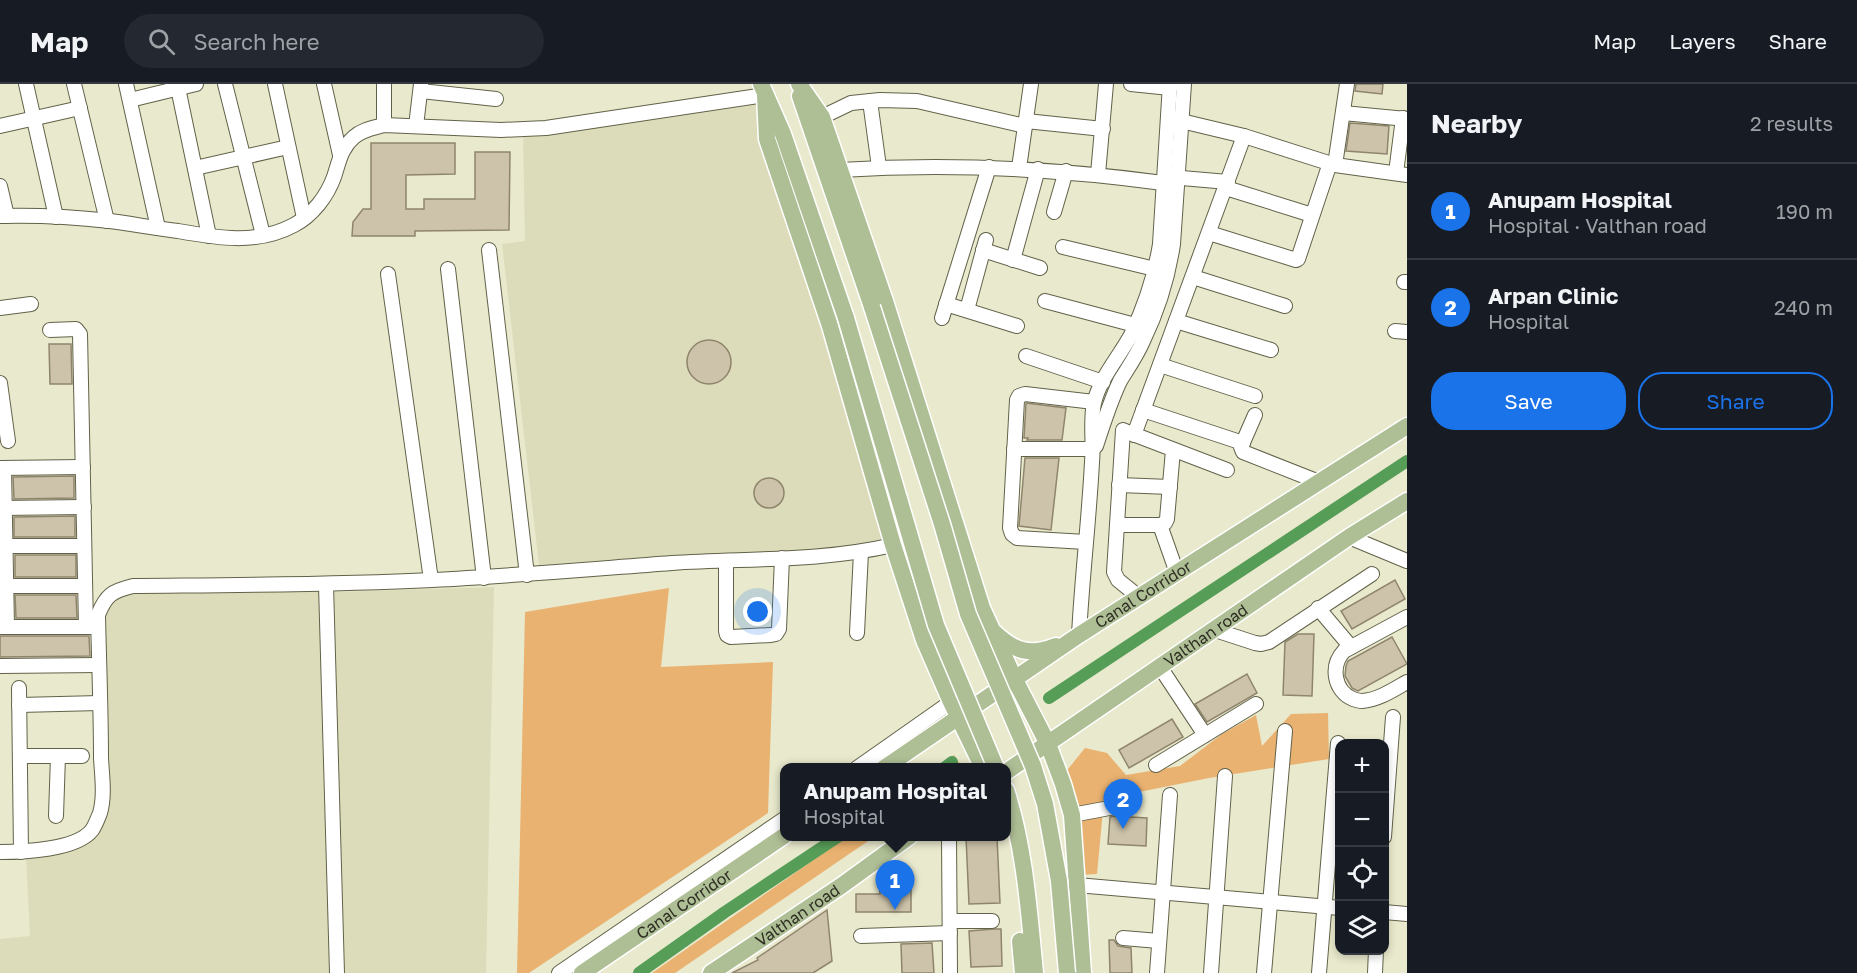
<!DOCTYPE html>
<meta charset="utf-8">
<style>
:root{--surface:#171b24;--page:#242831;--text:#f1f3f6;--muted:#9ea1a6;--line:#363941;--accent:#1a73e8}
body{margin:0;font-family:"Golos Text",sans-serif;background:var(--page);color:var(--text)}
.controls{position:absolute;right:18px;bottom:18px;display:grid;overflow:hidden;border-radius:12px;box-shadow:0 3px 9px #0003}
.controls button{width:54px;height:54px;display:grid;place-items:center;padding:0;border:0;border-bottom:2px solid var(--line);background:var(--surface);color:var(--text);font:30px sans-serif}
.you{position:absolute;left:758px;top:528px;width:21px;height:21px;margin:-15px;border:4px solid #fff;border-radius:50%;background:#1a73e8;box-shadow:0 0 0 9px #1a73e833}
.badge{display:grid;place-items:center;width:39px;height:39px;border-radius:50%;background:var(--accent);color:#fff;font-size:20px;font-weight:700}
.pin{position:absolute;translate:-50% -50px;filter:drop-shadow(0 2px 3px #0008)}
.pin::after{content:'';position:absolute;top:32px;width:21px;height:18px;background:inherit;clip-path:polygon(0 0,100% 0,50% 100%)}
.popup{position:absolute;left:780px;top:679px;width:231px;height:78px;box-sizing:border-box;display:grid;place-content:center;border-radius:12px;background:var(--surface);filter:drop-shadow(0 2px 4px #0005);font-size:20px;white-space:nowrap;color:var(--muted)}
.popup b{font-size:22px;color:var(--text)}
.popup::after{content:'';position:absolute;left:50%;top:100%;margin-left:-12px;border:12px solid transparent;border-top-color:var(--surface)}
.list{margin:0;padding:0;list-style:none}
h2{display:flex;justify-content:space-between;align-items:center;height:78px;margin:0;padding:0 24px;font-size:26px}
h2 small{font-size:20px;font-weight:400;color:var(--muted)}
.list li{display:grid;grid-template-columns:39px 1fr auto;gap:18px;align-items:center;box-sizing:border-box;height:96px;padding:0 24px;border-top:2px solid var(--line)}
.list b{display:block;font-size:22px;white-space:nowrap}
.list p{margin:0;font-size:20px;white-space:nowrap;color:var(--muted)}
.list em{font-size:20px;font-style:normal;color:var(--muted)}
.actions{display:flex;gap:12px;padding:18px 24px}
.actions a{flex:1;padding:14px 0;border:2px solid var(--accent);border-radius:24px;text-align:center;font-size:21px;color:var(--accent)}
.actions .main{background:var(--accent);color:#fff}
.icon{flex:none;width:33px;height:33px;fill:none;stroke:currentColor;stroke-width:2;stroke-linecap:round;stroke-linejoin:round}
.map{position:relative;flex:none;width:1407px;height:889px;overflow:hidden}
header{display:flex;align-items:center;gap:36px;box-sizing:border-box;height:84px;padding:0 30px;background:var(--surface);border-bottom:2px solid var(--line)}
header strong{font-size:28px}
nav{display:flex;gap:33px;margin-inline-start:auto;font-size:21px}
.search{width:420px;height:54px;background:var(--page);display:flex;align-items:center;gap:15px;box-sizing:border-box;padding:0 21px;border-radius:33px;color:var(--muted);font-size:22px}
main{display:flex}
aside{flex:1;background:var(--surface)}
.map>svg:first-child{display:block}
.built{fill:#dddcba}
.green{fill:#eab270}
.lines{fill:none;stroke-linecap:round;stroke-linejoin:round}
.canal{stroke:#569d58;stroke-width:12}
.building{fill:#cdc3aa;stroke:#8f856d;stroke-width:1.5}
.minor-casing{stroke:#62624a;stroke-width:16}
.major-casing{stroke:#fff;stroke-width:19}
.minor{stroke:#fff;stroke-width:14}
.major{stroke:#afbf95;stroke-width:16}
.major-bridge-casing{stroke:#fff;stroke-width:19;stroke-linecap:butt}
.major-bridge{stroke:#afbf95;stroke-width:16}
.labels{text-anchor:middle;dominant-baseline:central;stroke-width:6;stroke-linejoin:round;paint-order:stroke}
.street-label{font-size:16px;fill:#2d2d23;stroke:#f6f6da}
</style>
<header>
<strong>Map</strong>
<div class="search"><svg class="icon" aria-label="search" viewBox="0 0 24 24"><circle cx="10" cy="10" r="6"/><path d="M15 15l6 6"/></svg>Search here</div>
<nav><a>Map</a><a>Layers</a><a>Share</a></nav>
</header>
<main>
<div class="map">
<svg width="1407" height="889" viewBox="0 0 1407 889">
<rect width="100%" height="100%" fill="#e9e9cd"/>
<g class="built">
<polygon points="762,15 827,252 887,457 831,465 673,472 539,481 502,160 525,157 523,48"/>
<polygon points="494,503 486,889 343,889 334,508"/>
<polygon points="321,506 334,889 0,889 0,855 30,852 26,772 79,759 104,713 105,535 110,521 116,513 132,508"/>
</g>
<g class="green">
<polygon points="669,504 661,583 773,578 768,729 529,889 517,889 525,528"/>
<polygon points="1328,629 1329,675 1209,694 1104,715 1097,790 1079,791 1064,690 1085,664 1107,669 1126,691 1180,682 1222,650 1256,631 1262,662 1291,630"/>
<polygon points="954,671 962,683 939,683"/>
<polygon points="848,752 874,753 675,889 652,889"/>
</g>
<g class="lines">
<g class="canal">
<polyline points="1049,614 1407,377"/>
<polyline points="944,684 952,678"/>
<polyline points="639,889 725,828 839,752"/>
</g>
</g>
<g class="building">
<polygon points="1356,0 1383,0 1382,10 1355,7"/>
<polygon points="1350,39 1389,42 1387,70 1346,67"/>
<polygon points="371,59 455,59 455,90 406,91 406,125 424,125 424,115 475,115 475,68 510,68 509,146 415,147 415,152 352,152 353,138 363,125 371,125"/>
<circle cx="709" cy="278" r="22"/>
<polygon points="49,260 71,260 72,300 50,300"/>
<polygon points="1026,319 1066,324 1062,356 1027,356 1028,354 1024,354"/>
<polygon points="1025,374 1059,374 1051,446 1019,442"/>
<polygon points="74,392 74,414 14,415 13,393"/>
<circle cx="769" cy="409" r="15"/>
<polygon points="75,432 75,453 14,453 14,433"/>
<rect x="15" y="471" width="61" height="22"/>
<polygon points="1395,496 1405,515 1352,545 1341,527"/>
<polygon points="15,511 76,511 77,534 16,534"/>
<polygon points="1298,550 1314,550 1312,612 1283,611 1285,558"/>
<polygon points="0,552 89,552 90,572 0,573"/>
<polygon points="1392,553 1407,580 1358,607 1352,604 1345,592 1346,582 1348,577"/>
<polygon points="1247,590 1257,609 1207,638 1195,620"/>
<polygon points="1172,635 1183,653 1129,684 1119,666"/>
<polygon points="1114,732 1147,734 1146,762 1108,760 1110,733"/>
<polygon points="966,753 997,753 1000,819 969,820"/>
<polygon points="911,789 911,828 856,828 856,810 880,810 879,798 892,798 892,790"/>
<polygon points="827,826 832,877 813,889 732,889 758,876 757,874"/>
<polygon points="994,845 1001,845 1002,882 971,883 969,847"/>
<polygon points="1109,856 1114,856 1118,862 1131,864 1132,889 1110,889"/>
<polygon points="932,859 934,889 902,889 901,860"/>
</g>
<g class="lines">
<g class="minor-casing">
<g id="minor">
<polyline points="26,0 56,133"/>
<polyline points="74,0 107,137"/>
<polyline points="126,0 158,144"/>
<polyline points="225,0 263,151"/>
<polyline points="275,0 304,134"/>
<polyline points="324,0 340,71"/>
<polyline points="384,0 384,41"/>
<polyline points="1131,0 1170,4"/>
<polyline points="178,4 209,152"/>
<polyline points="421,7 496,15"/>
<polyline points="130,16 196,0"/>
<polyline points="870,17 879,83"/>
<polyline points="1343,29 1407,35"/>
<polyline points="822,33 851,19 880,16 917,17 1025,42"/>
<polyline points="1173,35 1244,52 1335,81 1407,91"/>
<polyline points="1026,37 1103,45"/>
<polyline points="0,42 80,24"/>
<polyline points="416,42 421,0"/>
<polyline points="1335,81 1347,0"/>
<polyline points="195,84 288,63"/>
<polyline points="1019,84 1031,0"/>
<path d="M840,86C951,79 1053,84 1163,99"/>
<polyline points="1396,89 1403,34"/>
<polyline points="1098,90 1106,0"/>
<polyline points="1170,93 1228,98"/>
<polyline points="0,102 7,132"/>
<polyline points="1226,104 1312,131"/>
<polyline points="1054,128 1066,87"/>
<path d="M0,132C36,131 74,133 110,137C132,140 155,144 178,147C217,154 257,161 294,141C313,131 327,112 334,93C339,78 341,64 354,53C363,45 374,44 384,41L501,46L546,44L765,11"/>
<polyline points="1209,149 1296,176 1298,175 1330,79"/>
<polyline points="1063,163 1155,185"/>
<polyline points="489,166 527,491"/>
<polyline points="983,166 1040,184"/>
<polyline points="1013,176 1038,85"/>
<polyline points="448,185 484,494"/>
<polyline points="388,190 431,496"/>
<polyline points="1193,193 1285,222"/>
<polyline points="1404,198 1407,198"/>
<polyline points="1045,217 1135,241"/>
<polyline points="946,220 1017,242"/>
<polyline points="0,224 31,220"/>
<polyline points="967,226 986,156"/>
<polyline points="942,234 989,83"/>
<polyline points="1176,237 1271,266"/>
<polyline points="50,246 76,245 80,250 86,543"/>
<polyline points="1395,247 1407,248"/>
<polyline points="1026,272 1103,298"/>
<polyline points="1160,281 1255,312"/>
<polyline points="0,299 8,357"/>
<polyline points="1143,326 1243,359"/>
<polyline points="1255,331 1241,363 1243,368 1319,398"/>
<polyline points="1123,346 1114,488 1118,496 1139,513"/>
<polyline points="1125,347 1227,386"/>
<polyline points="1134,351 1244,52"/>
<path d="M1096,362C1103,340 1110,318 1120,297C1128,284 1137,271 1143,257C1158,226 1168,194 1173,160L1184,0"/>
<polyline points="1014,365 1092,365"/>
<polyline points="0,384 83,383"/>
<polyline points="4,384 7,543"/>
<polyline points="1119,401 1170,403"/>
<polyline points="0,424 84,423"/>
<polyline points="1117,441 1160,441 1165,439 1167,435 1173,366"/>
<polyline points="1160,441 1177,489"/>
<polyline points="1349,453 1407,477"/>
<polyline points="1086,458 1017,454 1012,450 1010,444 1017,316 1019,312 1025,310 1094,318"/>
<polyline points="0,462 84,462"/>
<polyline points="726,477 726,547 727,551 731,553 771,551 776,550 779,545 782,474"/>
<polyline points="326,501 337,889"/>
<polyline points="0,502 85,502"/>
<polyline points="1318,524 1351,563"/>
<path d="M1407,533L1344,567C1330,582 1334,607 1353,615C1356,616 1359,617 1362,617C1378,616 1393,606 1407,598"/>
<polyline points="0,543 94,543"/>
<polyline points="1215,546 1255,559 1261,560 1269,558 1372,490"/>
<polyline points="857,549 861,468"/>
<path d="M1079,551C1082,493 1089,436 1092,378C1094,358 1090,338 1094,319C1100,294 1119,273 1131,251C1145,222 1155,191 1160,160L1170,0"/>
<polyline points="0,582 99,581"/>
<polyline points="1160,583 1205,651"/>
<polyline points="19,604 21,768"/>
<polyline points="19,621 100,619"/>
<polyline points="20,672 82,672"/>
<polyline points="1156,681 1256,620"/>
<polyline points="857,684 951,618"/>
<polyline points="1072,731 1120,722"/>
<polyline points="56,732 58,672"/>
<polyline points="949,752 950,889"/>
<polyline points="1384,753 1393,633"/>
<path d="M0,768C23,768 77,766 92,746C95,742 98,734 100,729C105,712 102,692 101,674C101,627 99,579 98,531C106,511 112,507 133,502C233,501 333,501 432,496C512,492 592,485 672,479C746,474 820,478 893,461"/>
<polyline points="1077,801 1340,824"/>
<polyline points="1384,828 1407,830"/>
<polyline points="950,837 992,837"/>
<polyline points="861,852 950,849"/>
<polyline points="1123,854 1159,857"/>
<polyline points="559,889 784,735"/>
<polyline points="1157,889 1170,711"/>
<polyline points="1211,889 1225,692"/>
<polyline points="1264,889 1285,647"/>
<polyline points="1319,889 1338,659"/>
<polyline points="1375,889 1376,866"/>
</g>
</g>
<g class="major-casing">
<g id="major">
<polyline points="761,0 783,50 846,234"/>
<polyline points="799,0 822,33 885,217 982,524 1015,596 1048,660 1063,700 1072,731 1083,889"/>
<polyline points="765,11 767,55 830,242 893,461 924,556 951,618 983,684"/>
<polyline points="800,12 872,223"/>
<path d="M995,549C1015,568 1031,572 1056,562"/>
<path id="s1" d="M884,684L1079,551L1407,342"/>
<path id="s2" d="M1006,688L1349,453L1407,417"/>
<path d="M1006,706C1025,765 1029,828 1035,889"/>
<polyline points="1020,857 1023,889"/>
<path id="s3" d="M582,889L784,752"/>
<path id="s4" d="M711,889L841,802L910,752"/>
</g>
</g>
<use href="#minor" class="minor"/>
<use href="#major" class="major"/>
<g class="major-bridge-casing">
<g id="major-bridge">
<polyline points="872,223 942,440 968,530 1033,682 1045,720 1059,797 1067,889"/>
<polyline points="846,234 936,541 996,684"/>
</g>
</g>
<use href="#major-bridge" class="major-bridge"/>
</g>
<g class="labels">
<g class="street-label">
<text stroke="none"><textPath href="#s1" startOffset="312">Canal Corridor</textPath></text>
<text stroke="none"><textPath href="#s2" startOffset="242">Valthan road</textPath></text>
<text stroke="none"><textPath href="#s3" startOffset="123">Canal Corridor</textPath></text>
<text stroke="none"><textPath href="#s4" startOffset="104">Valthan road</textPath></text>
</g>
</g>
</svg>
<div class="controls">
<button>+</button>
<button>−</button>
<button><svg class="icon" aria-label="locate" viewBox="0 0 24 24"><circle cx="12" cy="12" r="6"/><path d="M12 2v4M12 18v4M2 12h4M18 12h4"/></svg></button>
<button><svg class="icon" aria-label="layers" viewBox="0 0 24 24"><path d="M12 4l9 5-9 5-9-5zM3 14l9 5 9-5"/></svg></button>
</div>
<div class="you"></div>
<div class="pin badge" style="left:895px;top:826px">1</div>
<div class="popup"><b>Anupam Hospital</b>Hospital</div>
<div class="pin badge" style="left:1123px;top:745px">2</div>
</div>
<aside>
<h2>Nearby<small>2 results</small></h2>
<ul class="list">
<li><span class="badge">1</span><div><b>Anupam Hospital</b><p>Hospital · Valthan road</p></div><em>190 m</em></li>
<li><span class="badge">2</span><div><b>Arpan Clinic</b><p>Hospital</p></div><em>240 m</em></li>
</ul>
<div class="actions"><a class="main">Save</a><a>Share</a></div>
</aside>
</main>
